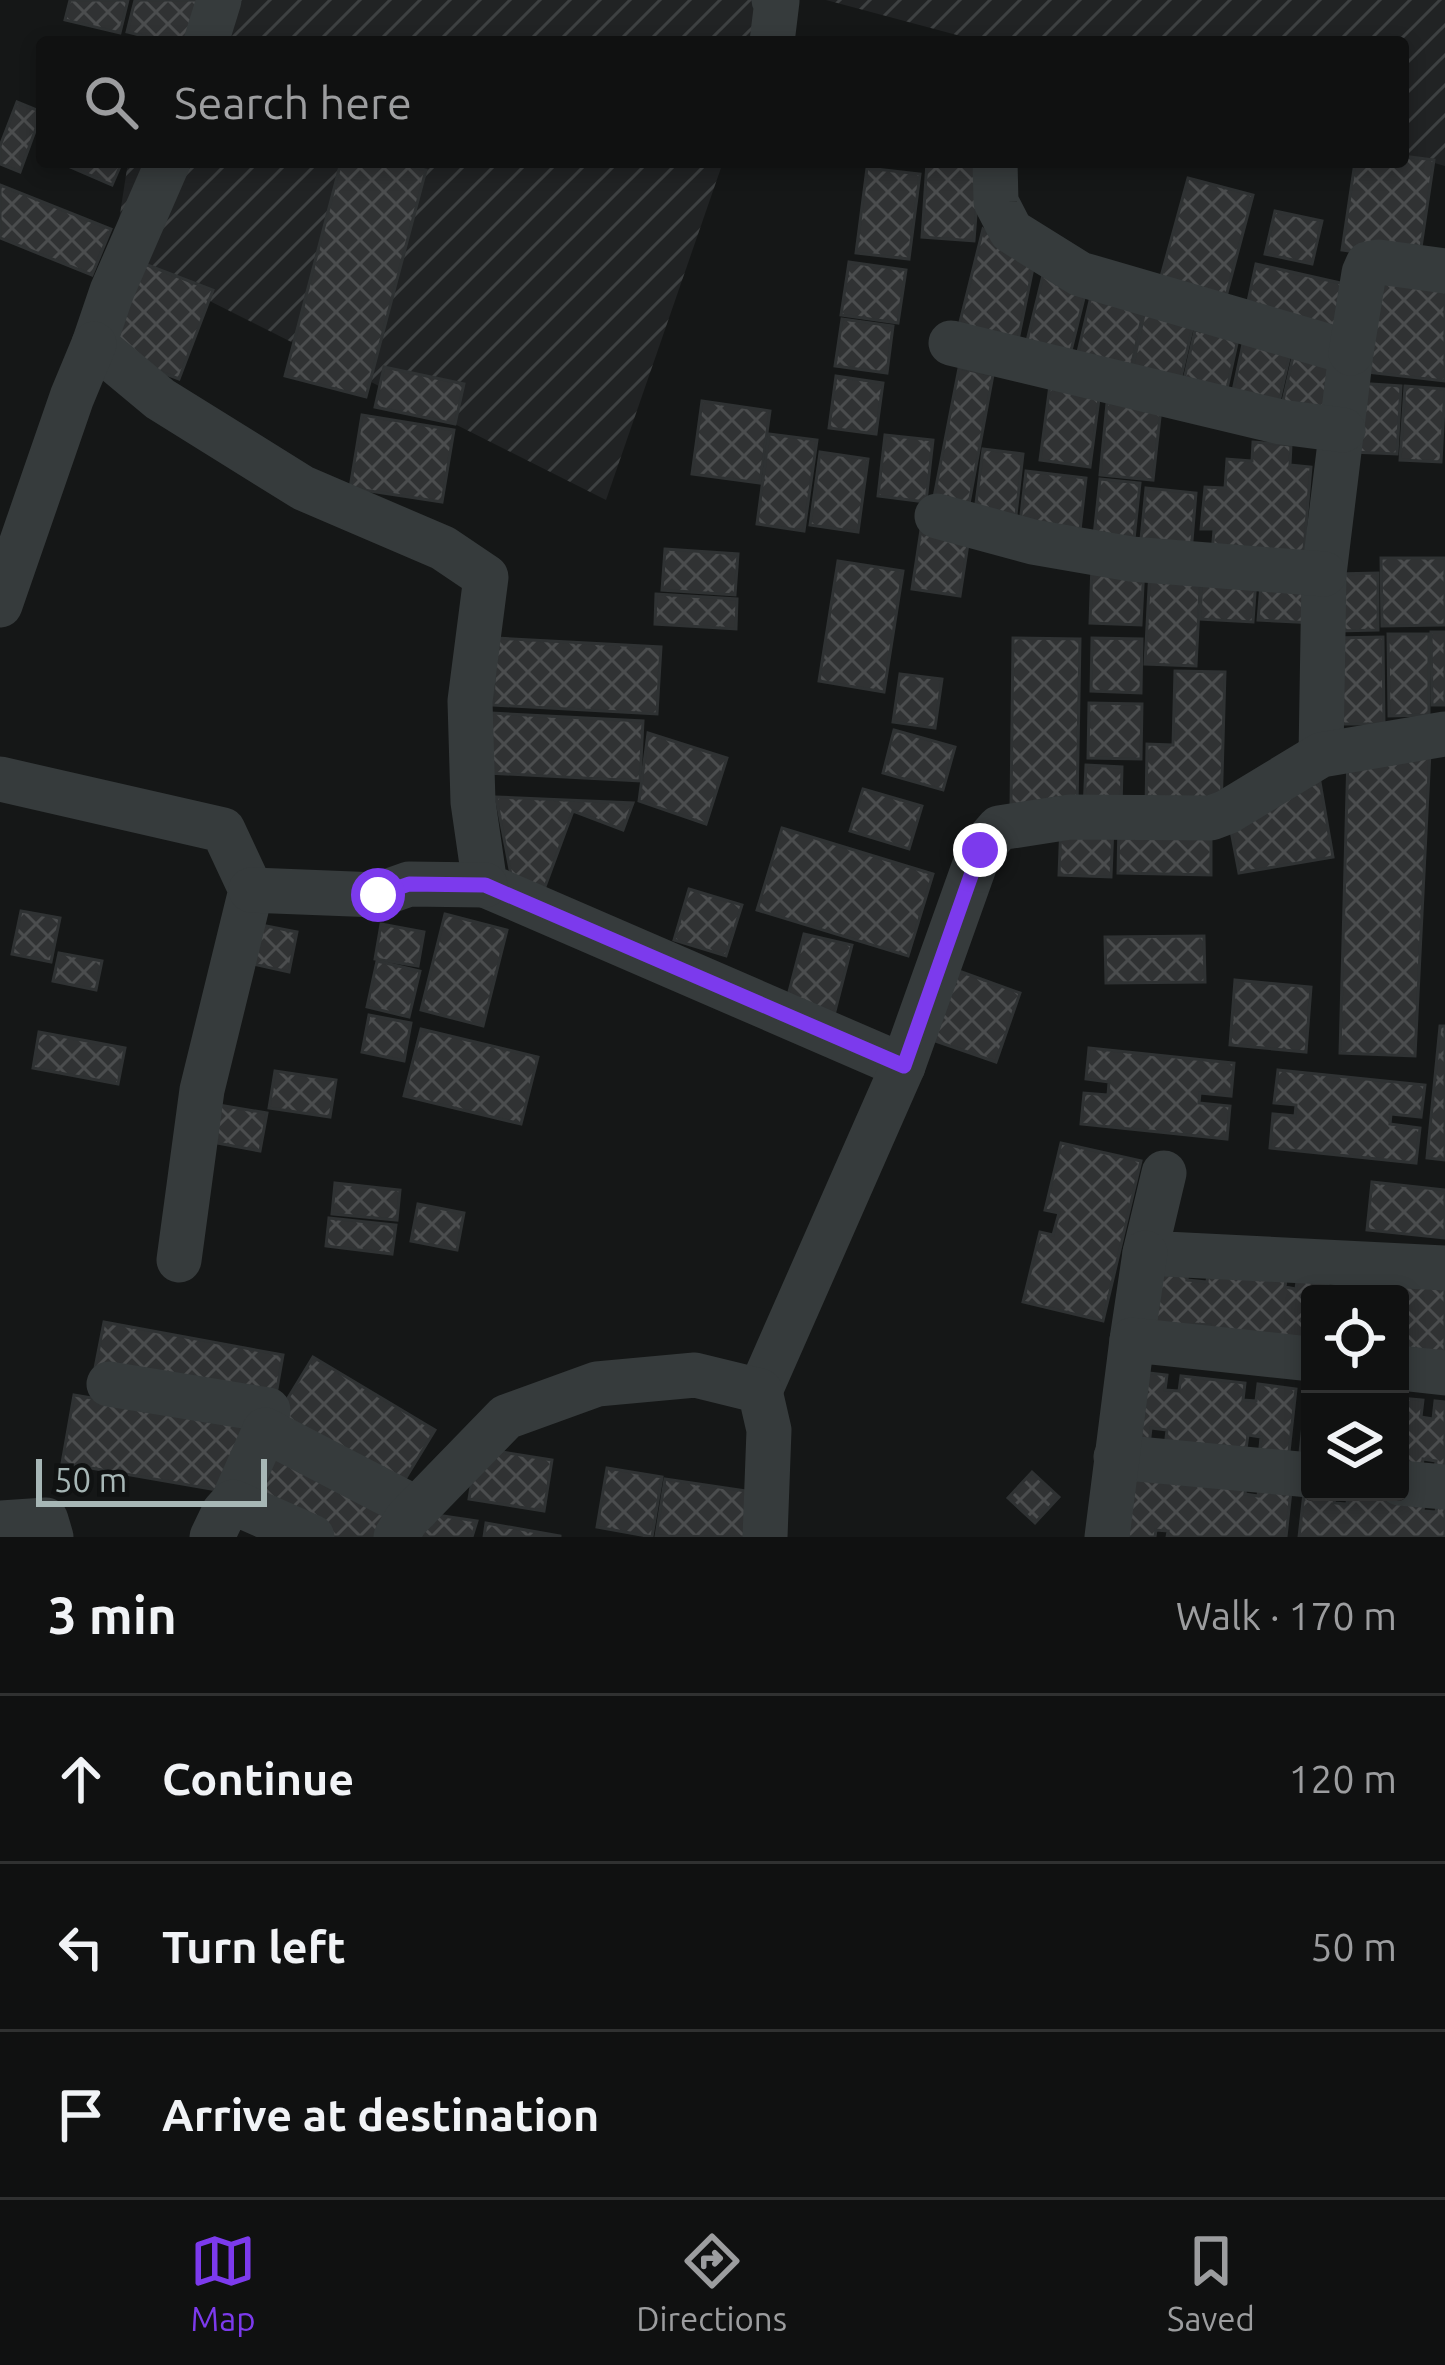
<!DOCTYPE html>
<meta charset="utf-8">
<style>
:root{--surface:#101111;--page:#1e1f1f;--text:#f1f3f6;--muted:#9c9d9f;--line:#303131;--accent:#7c3aed}
body{margin:0;font-family:Ubuntu,sans-serif;background:var(--page);color:var(--text)}
.controls{position:absolute;right:36px;bottom:36px;display:grid;overflow:hidden;border-radius:12px;box-shadow:0 6px 18px #0003}
.controls button{width:108px;height:108px;display:grid;place-items:center;padding:0;border:0;border-bottom:3px solid var(--line);background:var(--surface);color:var(--text);font:60px sans-serif}
.scale{position:absolute;left:36px;bottom:30px;width:231px;box-sizing:border-box;padding-left:12px;border:6px solid #a7b7b6;border-top:0;font-size:33px;line-height:42px;white-space:nowrap;color:#a7b7b6;-webkit-text-stroke:9px #101212;paint-order:stroke}
.stop{position:absolute;width:36px;height:36px;margin:-27px;border:9px solid #7c3aed;border-radius:50%;background:#fff}
.stop.end{background:#7c3aed;border-color:#fff;box-shadow:0 3px 12px #0008}
.list{margin:0;padding:0;list-style:none}
h2{display:flex;justify-content:space-between;align-items:center;height:156px;margin:0;padding:0 48px;font-size:51px}
h2 small{font-size:39px;font-weight:400;color:var(--muted)}
.list li{display:grid;grid-template-columns:78px 1fr auto;gap:36px;align-items:center;box-sizing:border-box;height:168px;padding:0 48px;border-top:3px solid var(--line)}
.list b{display:block;font-size:45px;white-space:nowrap}
.list em{font-size:39px;font-style:normal;color:var(--muted)}
.icon{flex:none;width:66px;height:66px;fill:none;stroke:currentColor;stroke-width:2;stroke-linecap:round;stroke-linejoin:round}
.map{position:relative;flex:none;width:1445px;height:1537px;overflow:hidden}
.search{position:absolute;background:var(--surface);box-shadow:0 6px 18px #0003;left:36px;right:36px;top:36px;height:132px;display:flex;align-items:center;gap:30px;box-sizing:border-box;padding:0 42px;border-radius:12px;color:var(--muted);font-size:45px}
.sheet{height:660px;background:var(--surface)}
nav{display:flex;justify-content:space-around;align-items:center;box-sizing:border-box;height:168px;border-top:3px solid var(--line);background:var(--surface);font-size:33px;color:var(--muted)}
nav a{display:grid;justify-items:center;gap:6px}
nav .on{color:var(--accent)}
.map>svg:first-child{display:block}
.industrial{fill:url(#industrial-furrows)}
.building{fill:url(#building-cross-hatch);stroke:#2f3233;stroke-width:3}
.lines{fill:none;stroke-linecap:round;stroke-linejoin:round}
.minor{stroke:#363b3c;stroke-width:45}
.route{stroke:#7c3aed;stroke-width:15}
</style>
<div class="map">
<svg width="1445" height="1537" viewBox="0 0 1445 1537">
<defs>
<pattern id="industrial-furrows" width="10" height="10" patternUnits="userSpaceOnUse" patternTransform="scale(3)"><rect width="10" height="10" fill="#212324"/><path d="M-1 1l2-2M0 10L10 0M9 11l2-2" fill="none" stroke="#3e4142"/></pattern>
<pattern id="building-cross-hatch" width="8" height="8" patternUnits="userSpaceOnUse" patternTransform="scale(3)"><rect width="8" height="8" fill="#303233"/><path d="M0 0l8 8M0 8l8-8" fill="none" stroke="#4b4d4e"/></pattern>
</defs>
<rect width="100%" height="100%" fill="#151717"/>
<g class="industrial">
<polygon points="152,0 780,0 765,42 146,42"/>
<polygon points="826,0 1445,0 1445,166 1403,154 1403,42 983,42"/>
<polygon points="128,162 723,162 606,500 114,253"/>
</g>
<g class="building">
<polygon points="70,0 128,0 120,33 65,20"/>
<polygon points="135,0 208,0 198,42 167,42 127,32"/>
<polygon points="17,102 42,112 20,172 0,164 0,146"/>
<polygon points="1403,156 1434,160 1419,261 1342,250 1355,162 1403,162"/>
<polygon points="59,162 122,162 112,185"/>
<polygon points="341,162 394,162 426,170 366,397 285,376"/>
<polygon points="927,162 980,162 974,241 922,237"/>
<polygon points="867,168 920,174 909,259 856,253"/>
<polygon points="1188,178 1253,195 1223,308 1157,291"/>
<polygon points="0,185 111,229 92,275 0,238"/>
<polygon points="1275,211 1322,221 1312,264 1265,254"/>
<polygon points="983,229 1033,268 1016,350 956,338"/>
<polygon points="849,262 906,270 898,323 841,315"/>
<polygon points="142,263 213,290 179,379 108,352"/>
<polygon points="1256,264 1358,287 1347,337 1245,315"/>
<polygon points="1378,272 1445,280 1445,381 1366,372"/>
<polygon points="1043,275 1087,286 1068,363 1024,353"/>
<polygon points="1092,292 1145,304 1128,381 1074,369"/>
<polygon points="1145,310 1194,321 1179,386 1131,375"/>
<polygon points="842,319 893,326 887,373 835,366"/>
<polygon points="1195,330 1238,339 1225,398 1182,389"/>
<polygon points="1244,339 1291,350 1277,411 1231,400"/>
<polygon points="1294,352 1343,363 1329,425 1280,414"/>
<polygon points="384,367 464,384 455,424 375,407"/>
<polygon points="959,368 993,375 969,504 934,497"/>
<polygon points="836,376 883,383 876,434 829,428"/>
<polygon points="1356,383 1401,386 1397,454 1352,452"/>
<polygon points="1050,385 1100,391 1090,467 1040,460"/>
<polygon points="1405,386 1445,389 1441,462 1400,460"/>
<polygon points="702,401 770,411 760,483 692,474"/>
<polygon points="1107,403 1161,408 1153,480 1100,475"/>
<polygon points="362,415 454,430 442,502 350,488"/>
<polygon points="769,434 817,440 804,531 757,524"/>
<polygon points="885,435 933,440 926,502 878,496"/>
<polygon points="1253,442 1291,445 1290,465 1311,467 1303,561 1212,554 1214,529 1201,529 1205,487 1225,488 1227,459 1252,461"/>
<polygon points="983,449 1023,454 1016,515 975,511"/>
<polygon points="820,452 868,459 858,532 810,525"/>
<polygon points="1026,471 1086,478 1079,539 1019,532"/>
<polygon points="1100,479 1140,483 1133,549 1093,545"/>
<polygon points="1146,488 1196,493 1191,553 1140,549"/>
<polygon points="922,523 970,531 960,596 912,589"/>
<polygon points="665,549 738,554 735,595 662,590"/>
<polygon points="1381,558 1445,558 1445,625 1382,626"/>
<polygon points="838,561 903,571 884,692 819,681"/>
<polygon points="1092,563 1144,566 1141,625 1090,623"/>
<polygon points="1150,568 1201,570 1196,666 1145,664"/>
<polygon points="1378,573 1378,630 1337,631 1336,574"/>
<polygon points="1202,576 1256,579 1253,622 1200,619"/>
<polygon points="1261,584 1318,588 1315,623 1258,620"/>
<polygon points="656,594 737,599 736,629 655,624"/>
<polygon points="1431,632 1445,632 1445,705 1432,705"/>
<polygon points="1388,634 1429,634 1429,715 1389,716"/>
<polygon points="1383,637 1384,724 1330,724 1330,638"/>
<polygon points="496,638 661,647 657,714 493,705"/>
<polygon points="1013,638 1080,639 1077,808 1011,807"/>
<polygon points="1092,638 1142,639 1141,693 1091,691"/>
<polygon points="1175,671 1225,672 1221,813 1146,811 1147,744 1173,745"/>
<polygon points="900,674 942,679 935,728 893,722"/>
<polygon points="1089,703 1142,704 1141,759 1088,758"/>
<polygon points="491,713 643,721 640,781 488,773"/>
<polygon points="894,730 955,747 943,790 883,773"/>
<polygon points="648,733 727,758 706,824 639,801"/>
<polygon points="1430,752 1415,1056 1340,1053 1348,754"/>
<polygon points="1086,765 1122,767 1121,811 1084,809"/>
<polygon points="1320,782 1333,857 1239,873 1228,815"/>
<polygon points="863,789 922,806 909,849 850,831"/>
<polygon points="496,797 633,803 623,830 573,811 543,892 512,880"/>
<polygon points="1119,822 1211,823 1211,875 1118,873"/>
<polygon points="1061,823 1113,825 1111,877 1059,875"/>
<polygon points="782,828 933,874 908,956 757,910"/>
<polygon points="689,889 742,905 726,956 674,940"/>
<polygon points="21,911 60,918 51,962 12,954"/>
<polygon points="445,914 507,930 483,1026 421,1010"/>
<polygon points="381,924 424,932 418,966 375,959"/>
<polygon points="261,925 297,932 289,972 253,964"/>
<polygon points="804,934 852,945 832,1023 784,1011"/>
<polygon points="1204,936 1205,982 1106,983 1105,937"/>
<polygon points="59,953 102,961 96,990 53,981"/>
<polygon points="377,961 420,971 409,1017 367,1007"/>
<polygon points="945,966 1020,993 996,1062 921,1036"/>
<polygon points="1235,980 1311,987 1306,1052 1230,1045"/>
<polygon points="369,1015 411,1023 404,1061 362,1052"/>
<polygon points="1440,1026 1445,1026 1445,1160 1427,1158"/>
<polygon points="421,1029 538,1057 521,1124 404,1096"/>
<polygon points="39,1032 125,1048 118,1084 33,1068"/>
<polygon points="1089,1048 1234,1063 1231,1096 1200,1093 1199,1103 1230,1106 1227,1139 1081,1124 1084,1093 1108,1095 1109,1082 1086,1079"/>
<polygon points="1278,1070 1425,1085 1421,1117 1391,1114 1390,1124 1420,1128 1416,1163 1270,1148 1273,1114 1295,1116 1296,1105 1274,1103"/>
<polygon points="275,1071 336,1080 330,1117 269,1108"/>
<polygon points="207,1103 267,1113 260,1151 201,1140"/>
<polygon points="1061,1143 1141,1161 1103,1321 1023,1302 1040,1232 1053,1235 1059,1213 1045,1210"/>
<polygon points="1372,1182 1445,1190 1445,1238 1367,1230"/>
<polygon points="335,1183 400,1190 397,1220 332,1214"/>
<polygon points="418,1204 464,1213 457,1250 411,1241"/>
<polygon points="329,1218 396,1225 392,1254 326,1246"/>
<polygon points="1162,1258 1189,1261 1187,1280 1207,1282 1209,1263 1287,1272 1285,1287 1296,1289 1298,1273 1329,1276 1327,1294 1310,1294 1310,1349 1208,1338 1210,1325 1195,1324 1194,1337 1154,1333"/>
<polygon points="1382,1281 1445,1288 1445,1362 1400,1357 1400,1294 1381,1294"/>
<polygon points="104,1322 283,1355 274,1406 94,1373"/>
<polygon points="313,1357 435,1430 396,1494 274,1421"/>
<polygon points="1131,1371 1167,1375 1165,1390 1179,1391 1181,1376 1245,1383 1243,1400 1256,1401 1258,1384 1296,1389 1288,1461 1259,1458 1261,1437 1248,1435 1245,1456 1165,1447 1167,1430 1151,1428 1149,1446 1123,1443"/>
<polygon points="1307,1387 1310,1388 1310,1463 1299,1462"/>
<polygon points="74,1395 246,1424 234,1493 62,1463"/>
<polygon points="1400,1398 1423,1400 1421,1417 1433,1419 1435,1401 1445,1402 1445,1478 1434,1477 1436,1461 1423,1459 1421,1475 1400,1473"/>
<polygon points="273,1441 393,1506 376,1537 328,1537 245,1491"/>
<polygon points="477,1448 552,1460 544,1511 469,1499"/>
<polygon points="1122,1464 1247,1477 1245,1494 1258,1496 1260,1479 1292,1482 1286,1537 1167,1537 1168,1531 1156,1530 1155,1537 1114,1537"/>
<polygon points="607,1468 662,1477 652,1537 597,1527"/>
<polygon points="1032,1472 1059,1497 1035,1523 1008,1498"/>
<polygon points="665,1479 753,1492 746,1537 656,1536"/>
<polygon points="1305,1484 1310,1492 1336,1492 1334,1503 1347,1504 1348,1492 1379,1492 1425,1497 1423,1511 1436,1512 1438,1499 1445,1499 1445,1537 1299,1537"/>
<polygon points="423,1513 477,1521 472,1537 406,1537"/>
<polygon points="486,1523 560,1536 560,1537 484,1537"/>
</g>
<g class="lines">
<g class="minor">
<polyline points="206,42 219,0"/>
<polyline points="772,42 777,1 774,0"/>
<polyline points="168,162 112,291 94,344 160,399 303,488 443,548 486,577 470,701 473,802 485,885 903,1066"/>
<polyline points="995,162 996,202 1011,231 1080,274 1351,353 1324,574 1321,755"/>
<polyline points="951,343 1281,422 1343,430"/>
<polyline points="1351,353 1364,273 1368,264 1379,262 1445,271"/>
<polyline points="937,516 1033,542 1131,559 1324,574"/>
<polyline points="0,605 72,397 94,344"/>
<polyline points="0,779 223,830 251,890 202,1090 179,1260"/>
<polyline points="251,890 378,895 409,884 485,885"/>
<polyline points="1164,1173 1145,1253 1445,1268"/>
<polyline points="1132,1340 1145,1253"/>
<polyline points="1400,1368 1445,1373"/>
<polyline points="109,1384 268,1410 265,1430"/>
<polyline points="760,1391 903,1066 980,850 999,828 1070,817 1211,818 1227,812 1321,755 1445,734"/>
<polyline points="1116,1457 1310,1475"/>
<polyline points="1400,1483 1445,1487"/>
<polyline points="233,1502 265,1430 417,1509"/>
<polyline points="0,1523 46,1520 51,1537"/>
<polyline points="212,1537 224,1512 233,1502 312,1537"/>
<polyline points="396,1537 406,1520 506,1417 597,1384 695,1375 760,1391 769,1430 765,1537"/>
<polyline points="1107,1537 1132,1340 1310,1359"/>
</g>
</g>
<g class="lines">
<polyline class="route" points="378,895 409,884 485,885 904,1066 980,850"/>
</g>
</svg>
<div class="controls">
<button><svg class="icon" aria-label="locate" viewBox="0 0 24 24"><circle cx="12" cy="12" r="6"/><path d="M12 2v4M12 18v4M2 12h4M18 12h4"/></svg></button>
<button><svg class="icon" aria-label="layers" viewBox="0 0 24 24"><path d="M12 4l9 5-9 5-9-5zM3 14l9 5 9-5"/></svg></button>
</div>
<div class="scale">50 m</div>
<div class="stop" style="left:378px;top:895px"></div>
<div class="stop end" style="left:980px;top:850px"></div>
<div class="search"><svg class="icon" aria-label="search" viewBox="0 0 24 24"><circle cx="10" cy="10" r="6"/><path d="M15 15l6 6"/></svg>Search here</div>
</div>
<section class="sheet">
<h2>3 min<small>Walk · 170 m</small></h2>
<ul class="list">
<li><svg class="icon" aria-label="ahead" viewBox="0 0 24 24"><path d="M12 20V5M6 11l6-6 6 6"/></svg><div><b>Continue</b></div><em>120 m</em></li>
<li><svg class="icon" aria-label="left" viewBox="0 0 24 24"><path d="M17 20v-9H6M10 6l-5 5 5 5"/></svg><div><b>Turn left</b></div><em>50 m</em></li>
<li><svg class="icon" aria-label="arrive" viewBox="0 0 24 24"><path d="M6 21V4h12l-3 4 3 4H6"/></svg><div><b>Arrive at destination</b></div></li>
</ul>
</section>
<nav>
<a class="on"><svg class="icon" aria-label="map" viewBox="0 0 24 24"><path d="M3 6l6-2 6 2 6-2v14l-6 2-6-2-6 2zM9 4v14M15 6v14"/></svg>Map</a>
<a><svg class="icon" aria-label="directions" viewBox="0 0 24 24"><path d="M12 3l9 9-9 9-9-9zM9 14v-3h6M13 9l2 2-2 2"/></svg>Directions</a>
<a><svg class="icon" aria-label="saved" viewBox="0 0 24 24"><path d="M7 4h10v16l-5-4-5 4z"/></svg>Saved</a>
</nav>
